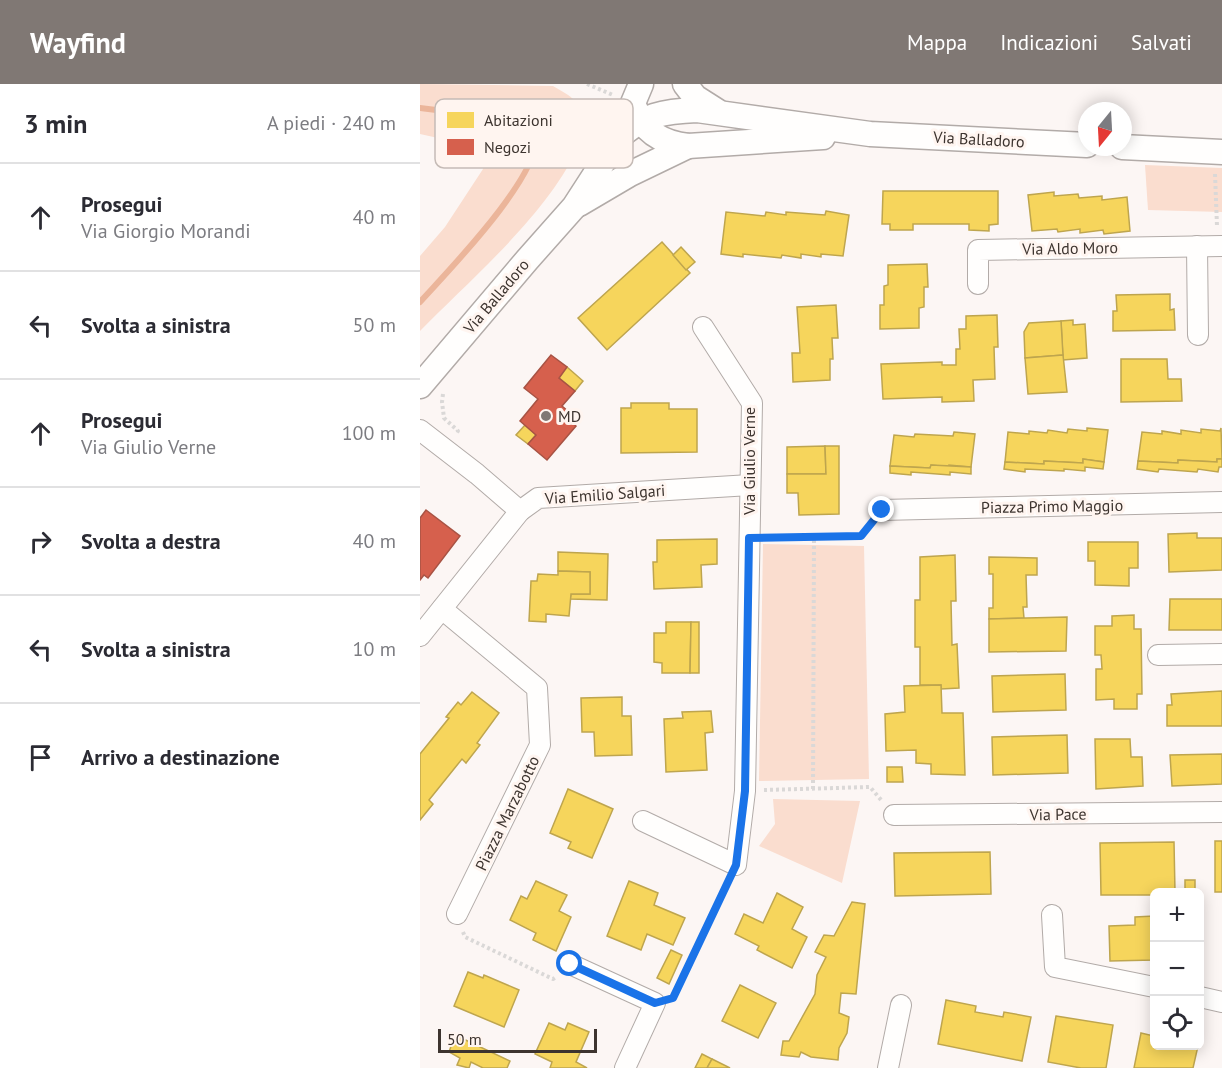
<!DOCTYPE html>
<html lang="it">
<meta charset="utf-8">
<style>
:root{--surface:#fff;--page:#f2f2f3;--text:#2b2b33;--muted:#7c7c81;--line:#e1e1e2;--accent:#807874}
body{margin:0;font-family:"PT Sans",sans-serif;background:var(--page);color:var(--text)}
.controls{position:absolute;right:18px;bottom:18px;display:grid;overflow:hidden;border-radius:9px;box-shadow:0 3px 15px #0003}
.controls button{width:54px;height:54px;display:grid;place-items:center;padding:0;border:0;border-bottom:2px solid var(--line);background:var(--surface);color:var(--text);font:30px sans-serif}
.compass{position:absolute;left:658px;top:18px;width:54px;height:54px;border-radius:50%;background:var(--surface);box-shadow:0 3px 15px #0003;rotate:198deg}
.scale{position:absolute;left:18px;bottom:15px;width:159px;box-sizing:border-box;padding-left:6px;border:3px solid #3d342f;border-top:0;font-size:16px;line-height:21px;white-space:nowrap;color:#3d342f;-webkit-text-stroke:4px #fff5f0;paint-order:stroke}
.stop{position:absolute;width:18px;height:18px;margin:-14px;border:4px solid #1a73e8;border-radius:50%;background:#fff}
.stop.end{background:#1a73e8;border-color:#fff;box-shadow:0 2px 6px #0008}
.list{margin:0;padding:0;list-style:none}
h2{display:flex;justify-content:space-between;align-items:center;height:78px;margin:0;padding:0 24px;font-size:26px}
h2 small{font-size:20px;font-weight:400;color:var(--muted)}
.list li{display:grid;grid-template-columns:39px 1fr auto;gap:18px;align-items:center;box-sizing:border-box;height:108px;padding:0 24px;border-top:2px solid var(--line)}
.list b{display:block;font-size:22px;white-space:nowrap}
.list p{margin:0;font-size:20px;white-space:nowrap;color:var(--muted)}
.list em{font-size:20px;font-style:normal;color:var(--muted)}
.icon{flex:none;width:33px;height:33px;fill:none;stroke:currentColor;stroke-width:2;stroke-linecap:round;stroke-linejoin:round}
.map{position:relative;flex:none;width:802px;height:984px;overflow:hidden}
header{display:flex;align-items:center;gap:36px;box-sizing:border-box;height:84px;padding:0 30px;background:var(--accent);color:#fff}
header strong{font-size:28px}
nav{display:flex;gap:33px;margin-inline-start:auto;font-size:21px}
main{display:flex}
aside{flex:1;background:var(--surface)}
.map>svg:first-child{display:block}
.green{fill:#faddcf}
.homes{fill:#f6d55c;stroke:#bea54e;stroke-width:1.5}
.shops{fill:#d6604d;stroke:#a85344;stroke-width:1.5}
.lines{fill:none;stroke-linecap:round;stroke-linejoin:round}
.stream{stroke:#ebb59a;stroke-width:6}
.minor-casing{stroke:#b2aba8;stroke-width:22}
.tertiary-casing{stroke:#b2aba8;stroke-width:27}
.path{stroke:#dad8d7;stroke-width:4;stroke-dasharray:3 3;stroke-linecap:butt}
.minor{stroke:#fffefd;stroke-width:20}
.tertiary{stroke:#fffefd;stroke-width:24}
.route{stroke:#1a73e8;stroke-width:8}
.poi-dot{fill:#807874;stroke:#fff5f0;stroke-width:2}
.labels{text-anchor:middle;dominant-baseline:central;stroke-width:6;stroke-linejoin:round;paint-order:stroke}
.street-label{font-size:16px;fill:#3d342f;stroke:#fff5f0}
.poi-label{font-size:16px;fill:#3d342f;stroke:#fff5f0;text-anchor:start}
.key{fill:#fff5f0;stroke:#c5bbb6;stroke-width:1.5}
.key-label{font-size:16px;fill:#3d342f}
</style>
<header>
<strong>Wayfind</strong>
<nav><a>Mappa</a><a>Indicazioni</a><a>Salvati</a></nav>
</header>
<main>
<aside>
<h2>3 min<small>A piedi · 240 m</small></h2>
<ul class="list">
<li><svg class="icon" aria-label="ahead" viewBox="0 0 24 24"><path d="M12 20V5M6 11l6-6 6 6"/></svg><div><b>Prosegui</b><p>Via Giorgio Morandi</p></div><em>40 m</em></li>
<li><svg class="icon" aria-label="left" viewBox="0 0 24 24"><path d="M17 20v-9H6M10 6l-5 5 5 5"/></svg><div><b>Svolta a sinistra</b></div><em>50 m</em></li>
<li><svg class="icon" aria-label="ahead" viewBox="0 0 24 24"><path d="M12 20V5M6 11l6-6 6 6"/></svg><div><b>Prosegui</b><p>Via Giulio Verne</p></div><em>100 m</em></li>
<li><svg class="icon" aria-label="right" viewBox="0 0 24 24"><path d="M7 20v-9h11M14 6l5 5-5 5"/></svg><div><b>Svolta a destra</b></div><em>40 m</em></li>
<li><svg class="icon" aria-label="left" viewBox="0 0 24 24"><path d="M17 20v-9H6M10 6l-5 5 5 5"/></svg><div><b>Svolta a sinistra</b></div><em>10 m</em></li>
<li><svg class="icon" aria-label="arrive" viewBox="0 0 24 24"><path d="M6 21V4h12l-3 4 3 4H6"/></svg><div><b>Arrivo a destinazione</b></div></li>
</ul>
</aside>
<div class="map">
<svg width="802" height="984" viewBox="0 0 802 984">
<rect width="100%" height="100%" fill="#fcf6f4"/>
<g class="green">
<path d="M0,0L133,2C149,11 166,20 166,42C166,47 162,54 160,59C130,128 53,193 0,247V172L25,143L63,85L65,73L63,64L0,50Z"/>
<polygon points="725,81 802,84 802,128 728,126"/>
<polygon points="343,460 444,462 449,695 339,697"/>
<polygon points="353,715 440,717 422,799 339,762 355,740"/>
</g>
<g class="homes">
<polygon points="463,107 578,107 578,140 569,141 569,147 549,146 549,140 493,140 493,146 470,146 470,140 462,140"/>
<polygon points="634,108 634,112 658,110 659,114 682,112 682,116 707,113 710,147 684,150 683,146 660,149 660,145 638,148 637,145 612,147 608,111"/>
<polygon points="406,127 429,131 423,172 401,170 401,173 381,170 381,174 362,171 361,174 323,170 323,173 301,170 306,128 345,132 346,128 366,131 366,128 405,131"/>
<polygon points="242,158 270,189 187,266 158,234"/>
<polygon points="261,163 275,178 266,186 253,171"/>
<polygon points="507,180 508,203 504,203 504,223 499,224 499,244 460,245 460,221 464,221 464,202 468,201 468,181"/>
<polygon points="750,210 750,226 754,225 755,246 693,247 693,227 697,227 696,211"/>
<polygon points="416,221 418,254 412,254 413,275 410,275 410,296 373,298 372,269 380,269 377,223"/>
<polygon points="577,231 578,263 574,263 575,295 553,296 554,317 522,318 522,313 463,315 461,280 522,278 522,281 536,281 536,265 540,265 539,245 546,245 546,232"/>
<polygon points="653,236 653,241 665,240 667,274 643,276 641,237"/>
<polygon points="641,237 643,271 605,274 604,248 609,239"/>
<polygon points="643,271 647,308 608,310 605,274"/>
<polygon points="701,275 747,275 748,295 761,295 762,317 701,318"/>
<polygon points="147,283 163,297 155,307 139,294"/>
<polygon points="211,319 249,319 249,325 277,325 277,368 201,369 201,324 211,324"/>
<polygon points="105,341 116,351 108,360 96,351"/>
<polygon points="667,344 688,346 684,378 663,375 663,379 624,377 624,380 585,378 588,348 609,350 609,347 627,349 628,346 647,349 648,345 667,347"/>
<polygon points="801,344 802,375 797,375 797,378 758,376 758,379 718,377 722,348 742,350 742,347 761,350 761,346 781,349 781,345 800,347"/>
<polygon points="534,348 555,350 551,383 529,381 529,383 511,381 510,384 470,382 474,351 494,353 495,350 533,352"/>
<polygon points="405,362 406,390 367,390 367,363"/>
<polygon points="405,362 419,362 419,430 379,431 378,409 367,409 367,390 406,390"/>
<polygon points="663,375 684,378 683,385 665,383 665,387 644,385 644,387 605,385 605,388 584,385 585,378 624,380 624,377 663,379"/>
<polygon points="797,375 802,375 802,383 799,383 798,388 778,385 777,388 739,385 738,388 717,385 718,377 758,379 758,376 797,378"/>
<polygon points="511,381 551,383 551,390 530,388 530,391 491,388 491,391 470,389 470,382 510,384"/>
<polygon points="777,449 777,454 802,454 802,486 749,488 748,450"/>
<polygon points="297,455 297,480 281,481 282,503 234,505 233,478 237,478 237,456"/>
<polygon points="668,458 718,458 718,484 709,484 709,502 675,501 675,477 668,477"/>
<polygon points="138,468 188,470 187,516 150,515 151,510 170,510 170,488 138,487"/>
<polygon points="535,471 536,517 531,517 532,561 537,560 539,604 521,605 521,601 500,601 500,563 495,563 495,516 500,516 500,473"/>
<polygon points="569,473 617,474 617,491 606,491 607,523 603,523 604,534 569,535 569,524 573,524 573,490 569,490"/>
<polygon points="138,487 170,488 170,510 151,510 149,532 126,530 126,538 109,537 111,497 117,497 118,490 138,491"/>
<polygon points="750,515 802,515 802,546 749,546"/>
<polygon points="714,531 714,545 721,545 722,610 717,610 717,625 694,625 694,615 676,616 676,585 682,585 681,571 675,571 675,542 692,542 692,532"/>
<polygon points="647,533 646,567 569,568 569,535"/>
<polygon points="246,538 271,538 270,589 242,589 242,579 234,578 234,549 246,549"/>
<polygon points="271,538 279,538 279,589 270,589"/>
<polygon points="645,590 646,626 573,628 572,592"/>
<polygon points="521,601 522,629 543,629 545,691 511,690 511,680 496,679 496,666 466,667 465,630 485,628 484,602"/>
<polygon points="802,607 802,642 747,642 747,621 752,621 751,610"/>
<polygon points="52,608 79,629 57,659 60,661 46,679 42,675 9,716 13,720 0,736 0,670 29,634 26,633 38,618 41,621"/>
<polygon points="202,613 202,632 211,632 212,671 175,672 174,648 162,648 161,614"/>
<polygon points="291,627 293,648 285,649 287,686 246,688 244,635 263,634 262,628"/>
<polygon points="647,651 648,689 573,691 572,653"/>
<polygon points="675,655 710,655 711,673 722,673 723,702 676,705"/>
<polygon points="802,670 802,700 752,702 750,671"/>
<polygon points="467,683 482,683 483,698 467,698"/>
<polygon points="148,705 193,725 172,774 148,764 151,758 130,749"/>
<rect x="795" y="757" width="7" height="51"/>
<polygon points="754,758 755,808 734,808 734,811 681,811 680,759"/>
<polygon points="570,768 571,810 475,812 474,769"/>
<rect x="765" y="796" width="10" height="12"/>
<polygon points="116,797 147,811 139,827 151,833 136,867 113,856 116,849 90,836 101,812 107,815"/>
<polygon points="209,797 238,809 234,821 265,834 253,861 227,850 221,866 187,852"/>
<polygon points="357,809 383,823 372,845 387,853 372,884 337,866 339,862 315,850 324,830 343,839"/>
<polygon points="432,818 445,820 436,910 421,909 419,929 429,933 427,949 419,964 418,976 391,973 381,968 379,973 361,971 363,957 369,957 395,910 397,891 406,873 395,868 404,851 414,852"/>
<polygon points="734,832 734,876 690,877 689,842 715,841 715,833"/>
<polygon points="251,866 262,871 249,900 237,894"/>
<polygon points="48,888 63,894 64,891 99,906 84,943 34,922"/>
<polygon points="320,901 356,919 338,954 302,937"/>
<polygon points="526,916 556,922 555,928 583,933 584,928 611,933 602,977 518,960"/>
<polygon points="636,932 693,941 686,984 661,984 628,978"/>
<polygon points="129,939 145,946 148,939 169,948 156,978 167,984 130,984 132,978 115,970"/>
<polygon points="721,949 734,952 734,962 778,962 773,984 714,984"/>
<polygon points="35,951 90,977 87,984 63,984 51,978 49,984 37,981 40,974 29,968"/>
<polygon points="282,970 292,975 287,984 275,984"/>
<polygon points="292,975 310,984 287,984"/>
</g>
<g class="shops">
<polygon points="131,271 147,283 139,294 155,307 142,322 149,328 145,333 156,342 127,376 108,360 116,351 100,337 118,315 104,304"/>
<polygon points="6,426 40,452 8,494 4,491 0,496 0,434"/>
</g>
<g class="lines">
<path class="stream" d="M0,24L48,30L87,25L110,32C112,37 115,44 116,49C124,89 27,188 0,218"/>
<g class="minor-casing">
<g id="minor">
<polyline points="777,162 778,251"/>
<polyline points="558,200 558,166 802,162"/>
<polyline points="0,346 57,390 100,427 118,414 330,401"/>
<polyline points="462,426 802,418"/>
<polyline points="22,525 117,604 120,661 37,830"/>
<polyline points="0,552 100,427"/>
<polyline points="738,571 802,570"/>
<polyline points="474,731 802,728"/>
<polyline points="223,737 316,781 325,707 332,319 283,243"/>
<polyline points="632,831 635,883 734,903"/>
<polyline points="150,880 235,919 205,984"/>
<polyline points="780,913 802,918"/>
<polyline points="468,984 481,921"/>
</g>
</g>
<g class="tertiary-casing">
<g id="tertiary">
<polyline points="265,0 275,13 297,27"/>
<path d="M215,24C224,49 243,59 268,62L403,53"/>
<path d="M198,55C220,31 246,27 277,26L450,50L667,61"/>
<polyline points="702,63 802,68"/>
<polyline points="159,120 210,90 268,62"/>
<polyline points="0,302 107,176 154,123 198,55 221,0"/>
</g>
</g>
<g class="path">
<polyline points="167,0 193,11"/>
<polyline points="795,90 797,142"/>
<polyline points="23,310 22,318 24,334 38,347 36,349"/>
<polyline points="349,454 440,452 450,441"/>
<polyline points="393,705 394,453"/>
<polyline points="344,706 450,703 462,717"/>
<polyline points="43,848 45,853 133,895 136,893"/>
<polyline points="253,914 308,798"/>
</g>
<use href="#minor" class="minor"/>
<use href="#tertiary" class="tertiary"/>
</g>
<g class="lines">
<polyline class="route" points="150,880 235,919 253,914 316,781 325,707 329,454 441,452 462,426"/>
</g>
<circle class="poi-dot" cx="126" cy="332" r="6"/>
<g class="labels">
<g class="street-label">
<text transform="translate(559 55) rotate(3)">Via Balladoro</text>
<text transform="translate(650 164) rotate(-1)">Via Aldo Moro</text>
<text transform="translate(76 212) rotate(-50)">Via Balladoro</text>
<text transform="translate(329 377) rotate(-90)">Via Giulio Verne</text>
<text transform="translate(185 410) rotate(-4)">Via Emilio Salgari</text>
<text transform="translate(632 422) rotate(-1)">Piazza Primo Maggio</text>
<text transform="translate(87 729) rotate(-64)">Piazza Marzabotto</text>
<text transform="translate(638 730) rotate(-1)">Via Pace</text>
</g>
<g class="poi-label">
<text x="138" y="332">MD</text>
</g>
</g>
<rect x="15" y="15" width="198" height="69" rx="9" class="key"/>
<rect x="27" y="28" width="27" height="16" fill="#f6d55c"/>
<rect x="27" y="55" width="27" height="16" fill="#d6604d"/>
<g class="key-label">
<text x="64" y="42">Abitazioni</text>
<text x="64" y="69">Negozi</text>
</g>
</svg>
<div class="controls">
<button>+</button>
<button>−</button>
<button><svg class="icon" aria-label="locate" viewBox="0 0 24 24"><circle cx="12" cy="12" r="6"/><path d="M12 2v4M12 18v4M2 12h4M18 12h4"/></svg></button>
</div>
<svg class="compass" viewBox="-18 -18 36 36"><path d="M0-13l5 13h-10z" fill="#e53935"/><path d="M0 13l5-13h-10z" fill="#7c7c81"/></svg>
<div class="scale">50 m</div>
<div class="stop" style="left:150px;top:880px"></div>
<div class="stop end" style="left:462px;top:426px"></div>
</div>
</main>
